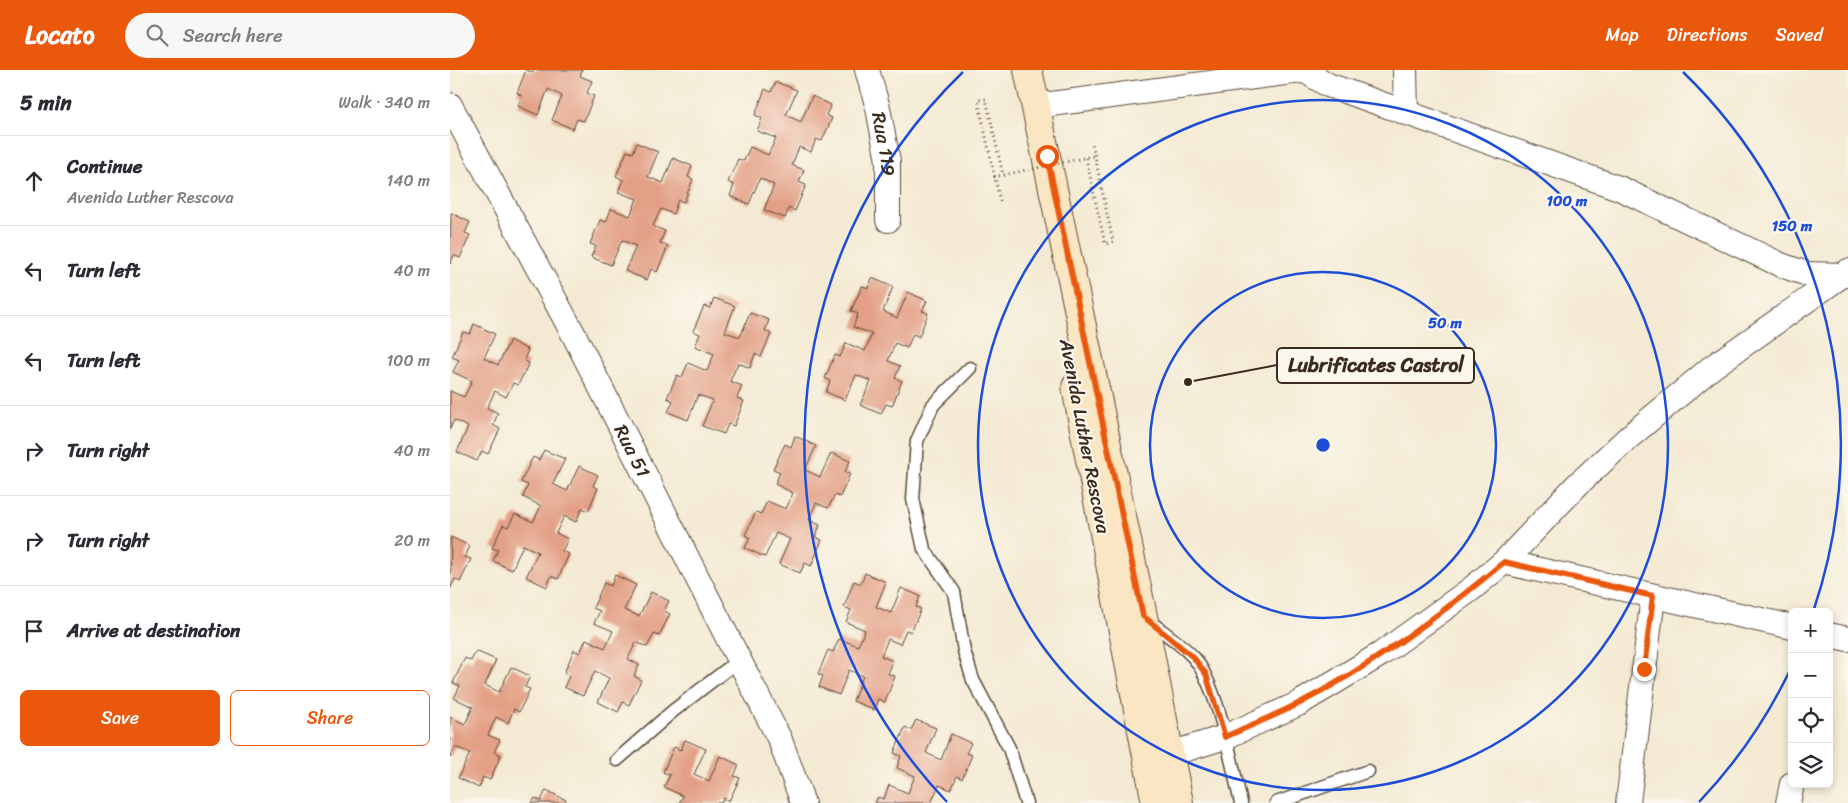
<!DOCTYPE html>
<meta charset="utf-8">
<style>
:root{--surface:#fff;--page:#f7f7f7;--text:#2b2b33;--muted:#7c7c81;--line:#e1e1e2;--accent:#ea580c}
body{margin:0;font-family:Sriracha,sans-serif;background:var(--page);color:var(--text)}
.controls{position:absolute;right:15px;bottom:15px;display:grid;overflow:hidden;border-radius:8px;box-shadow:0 2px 8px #0003}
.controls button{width:45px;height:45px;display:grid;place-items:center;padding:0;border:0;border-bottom:1px solid var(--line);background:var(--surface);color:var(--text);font:25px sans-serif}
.stop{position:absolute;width:15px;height:15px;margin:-11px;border:4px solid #ea580c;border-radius:50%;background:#fff}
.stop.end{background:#ea580c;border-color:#fff;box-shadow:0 1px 5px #0008}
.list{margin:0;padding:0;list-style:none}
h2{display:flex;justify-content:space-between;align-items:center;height:65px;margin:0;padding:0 20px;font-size:21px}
h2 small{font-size:16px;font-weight:400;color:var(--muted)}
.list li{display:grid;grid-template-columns:32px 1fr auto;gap:15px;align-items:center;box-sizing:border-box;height:90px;padding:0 20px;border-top:1px solid var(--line)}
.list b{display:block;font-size:19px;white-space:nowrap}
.list p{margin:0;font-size:16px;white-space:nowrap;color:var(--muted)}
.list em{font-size:16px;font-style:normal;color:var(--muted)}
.actions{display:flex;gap:10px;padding:15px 20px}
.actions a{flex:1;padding:11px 0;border:1px solid var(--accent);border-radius:8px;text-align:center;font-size:18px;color:var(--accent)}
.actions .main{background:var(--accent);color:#fff}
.icon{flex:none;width:28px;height:28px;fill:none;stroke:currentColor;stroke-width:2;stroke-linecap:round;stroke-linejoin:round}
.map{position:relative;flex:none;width:1398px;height:733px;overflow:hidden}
header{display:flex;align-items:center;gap:30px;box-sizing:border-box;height:70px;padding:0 25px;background:var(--accent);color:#fff}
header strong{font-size:24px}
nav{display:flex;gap:28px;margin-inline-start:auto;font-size:18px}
.search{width:350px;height:45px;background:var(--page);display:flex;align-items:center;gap:12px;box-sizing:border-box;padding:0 18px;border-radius:28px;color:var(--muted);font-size:19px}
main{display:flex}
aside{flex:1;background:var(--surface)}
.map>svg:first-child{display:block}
.building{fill:#e3a086}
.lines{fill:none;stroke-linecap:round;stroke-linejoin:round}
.service-casing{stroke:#574739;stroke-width:15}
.minor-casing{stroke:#574739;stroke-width:26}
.secondary-casing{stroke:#574739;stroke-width:30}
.path{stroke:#574739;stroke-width:3;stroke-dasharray:1 4;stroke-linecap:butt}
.service{stroke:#fff;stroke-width:12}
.minor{stroke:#fff;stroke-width:24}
.secondary{stroke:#fbe6c4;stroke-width:28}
.path-bridge{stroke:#574739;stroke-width:3;stroke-dasharray:1 4;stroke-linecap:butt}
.route{stroke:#ea580c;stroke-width:6}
.ring{fill:none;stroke:#1d4ed8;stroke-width:2.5}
.labels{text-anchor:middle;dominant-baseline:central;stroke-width:4.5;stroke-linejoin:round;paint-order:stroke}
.street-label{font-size:19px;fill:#3b2a1e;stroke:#fbf7ec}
.centre{fill:#1d4ed8;stroke:#fbf7ec;stroke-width:2.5}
.ring-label{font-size:15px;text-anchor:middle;font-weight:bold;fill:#1d4ed8;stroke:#fbf7ec;stroke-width:4.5;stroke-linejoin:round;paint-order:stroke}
.leader{fill:none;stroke:#3b2a1e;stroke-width:2}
.callout-dot{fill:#3b2a1e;stroke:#fbf7ec;stroke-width:2}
.callout{fill:#fbf7ec;stroke:#3b2a1e;stroke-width:2}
.callout-label{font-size:20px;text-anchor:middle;font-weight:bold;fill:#3b2a1e}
</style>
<header>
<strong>Locato</strong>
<div class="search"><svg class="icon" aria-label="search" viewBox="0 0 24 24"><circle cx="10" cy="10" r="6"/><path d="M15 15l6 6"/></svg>Search here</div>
<nav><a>Map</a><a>Directions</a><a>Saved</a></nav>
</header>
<main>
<aside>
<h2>5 min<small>Walk · 340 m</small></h2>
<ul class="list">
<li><svg class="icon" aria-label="ahead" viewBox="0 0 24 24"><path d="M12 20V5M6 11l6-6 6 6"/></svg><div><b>Continue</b><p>Avenida Luther Rescova</p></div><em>140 m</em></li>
<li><svg class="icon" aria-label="left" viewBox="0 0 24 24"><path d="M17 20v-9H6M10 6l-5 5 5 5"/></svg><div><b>Turn left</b></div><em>40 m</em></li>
<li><svg class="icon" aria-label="left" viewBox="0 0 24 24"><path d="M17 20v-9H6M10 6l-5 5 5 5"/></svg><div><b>Turn left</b></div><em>100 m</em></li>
<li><svg class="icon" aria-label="right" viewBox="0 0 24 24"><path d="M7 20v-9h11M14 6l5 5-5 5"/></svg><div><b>Turn right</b></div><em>40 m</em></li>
<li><svg class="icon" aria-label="right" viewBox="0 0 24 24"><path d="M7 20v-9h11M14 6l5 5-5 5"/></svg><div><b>Turn right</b></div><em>20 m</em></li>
<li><svg class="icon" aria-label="arrive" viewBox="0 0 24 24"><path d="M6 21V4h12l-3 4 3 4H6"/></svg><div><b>Arrive at destination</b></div></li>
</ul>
<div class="actions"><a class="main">Save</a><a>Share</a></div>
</aside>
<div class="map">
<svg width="1398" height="733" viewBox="0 0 1398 733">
<rect width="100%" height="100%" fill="#fbf7ec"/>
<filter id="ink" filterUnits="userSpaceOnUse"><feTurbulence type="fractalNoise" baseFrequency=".02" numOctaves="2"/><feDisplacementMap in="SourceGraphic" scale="10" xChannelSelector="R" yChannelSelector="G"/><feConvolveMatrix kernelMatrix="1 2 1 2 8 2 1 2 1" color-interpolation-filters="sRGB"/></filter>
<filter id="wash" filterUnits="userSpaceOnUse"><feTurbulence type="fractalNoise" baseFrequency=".0096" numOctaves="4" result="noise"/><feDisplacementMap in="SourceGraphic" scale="20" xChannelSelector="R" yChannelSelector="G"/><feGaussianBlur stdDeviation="1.12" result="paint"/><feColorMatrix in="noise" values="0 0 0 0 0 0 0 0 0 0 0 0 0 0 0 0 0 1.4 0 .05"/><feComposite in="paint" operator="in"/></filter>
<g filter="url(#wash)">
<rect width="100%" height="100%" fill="#f4ead3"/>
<g id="blocks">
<g class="building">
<polygon points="76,0 82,2 83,0 132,0 130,6 142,11 137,23 144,26 134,51 127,49 123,59 102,50 112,26 98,19 88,45 68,36 72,26 67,23"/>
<polygon points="326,12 347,20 336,45 351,52 362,26 381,35 376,45 382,48 372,71 366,69 361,82 349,77 342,95 354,100 349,112 356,115 345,141 339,138 335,148 314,140 324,115 310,108 299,134 280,126 284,115 278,112 288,89 294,91 300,77 318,85 326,68 307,61 312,48 305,45 315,19 321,22"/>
<polygon points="187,73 208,82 198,107 213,113 223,88 242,96 238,107 243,109 234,132 228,130 223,144 211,139 203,156 215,161 210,173 218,176 207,202 201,199 197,210 175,201 186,176 172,170 161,195 141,187 146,176 140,174 150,150 156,152 161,139 180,146 187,129 168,122 173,110 166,106 177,81 183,83"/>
<polygon points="1,143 20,152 15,163 20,165 10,188 4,185 0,194"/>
<polygon points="422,208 443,217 433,241 447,248 458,222 477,231 472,241 478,243 469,267 463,264 457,278 445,273 438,291 450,296 445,308 452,311 442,336 436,334 431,344 410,335 421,311 406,305 395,330 376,322 380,311 375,308 385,285 390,287 396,273 415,281 422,264 403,257 408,244 401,241 412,216 418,218"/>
<polygon points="264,228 285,236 275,262 290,267 300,243 319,250 315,261 321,264 311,287 305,284 300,298 288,293 280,311 292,316 287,328 294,331 284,356 278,354 274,364 252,356 263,330 248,325 238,350 218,342 223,331 217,328 227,305 232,307 238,293 257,301 264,284 245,276 250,264 243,261 254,236 260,238"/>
<polygon points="24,254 45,264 34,288 48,295 60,270 78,280 74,290 79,293 68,315 63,313 56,327 45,321 37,338 48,343 43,355 50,359 38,384 32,381 27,391 7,382 18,357 4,350 0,359 0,321 14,327 22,311 3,302 9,290 2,287 13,262 20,264"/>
<polygon points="345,366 366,376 355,400 370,407 381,383 400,391 395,402 400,404 390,427 385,425 378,438 366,433 359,450 370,455 365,467 372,470 361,496 355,493 350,503 329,494 340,469 326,463 315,487 295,478 300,468 295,465 306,442 311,444 317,431 336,439 343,423 325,414 330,402 323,399 335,374 341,377"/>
<polygon points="94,380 115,389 103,414 117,421 129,396 148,405 143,416 148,418 138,441 132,438 126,452 114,446 106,463 118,469 112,481 119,484 108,509 101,506 97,517 76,507 88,482 73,475 62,500 43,491 48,480 42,478 53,455 58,457 65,444 83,452 91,436 73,427 78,415 71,412 83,387 89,390"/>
<polygon points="1,467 20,476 15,487 21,489 10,512 5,509 0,519"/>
<polygon points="415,503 436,512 426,537 441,543 451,518 470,526 466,537 471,539 461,562 456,560 450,574 438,569 431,586 443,591 438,604 445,606 435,632 428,629 424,640 403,631 413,606 399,600 389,625 369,617 373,606 368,604 378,580 383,582 389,569 408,576 415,560 396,552 401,540 394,537 404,511 411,514"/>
<polygon points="165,505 186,515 174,540 189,546 201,522 219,531 214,541 220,544 209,566 204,564 197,577 186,572 178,589 189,595 184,606 191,610 179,635 173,632 168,642 148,632 159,608 145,601 133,626 114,617 119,606 114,603 124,580 130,583 136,569 155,578 163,561 144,553 150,541 143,538 154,513 161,516"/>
<polygon points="26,581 46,590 35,615 49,622 61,597 80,606 75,617 80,619 69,642 64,639 58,653 46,647 38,665 50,670 44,682 51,685 40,710 33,707 29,718 8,708 20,683 5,677 0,688 0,647 15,654 23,637 4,628 10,616 3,613 15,588 21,591"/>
<polygon points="466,650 486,658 476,683 491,690 501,664 521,673 516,683 522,685 512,709 507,706 501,720 489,715 481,733 425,733 428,727 434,729 439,715 458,723 465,706 447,698 451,686 444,683 455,657 461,660"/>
<polygon points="235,670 256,679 244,704 259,711 270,686 289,695 284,706 290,708 279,731 274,728 271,733 229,733 233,726 214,717 220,705 213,702 224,677 231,680"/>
<polygon points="96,720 116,730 115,733 82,733 85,728 91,731"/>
</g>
</g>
</g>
<g filter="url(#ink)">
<use href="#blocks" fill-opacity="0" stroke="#574739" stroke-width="1"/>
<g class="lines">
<g class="service-casing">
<g id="service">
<polyline points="520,298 483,335 467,371 463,429 474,479 504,522 514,581 523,610 559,678 576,733"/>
<path d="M697,549C712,562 731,573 744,588C768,616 782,695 791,733"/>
<polyline points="167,690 223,641 289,590"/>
<polyline points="826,733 918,701"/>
</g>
</g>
<g class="minor-casing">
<g id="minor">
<path id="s1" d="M417,0L428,38L438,91V150"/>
<polyline points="955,0 956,43"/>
<polyline points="855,1 878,15 1169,118 1331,195 1357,204 1397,205"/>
<path id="s2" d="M0,35L125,267L289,590L330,670L353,733"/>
<polyline points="586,36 858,0"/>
<polyline points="1054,492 1342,557"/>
<polyline points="1379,565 1398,569"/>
<polyline points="720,684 775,667 848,634 931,584 1020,520 1054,492 1127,415 1179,367 1261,298 1398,201"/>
<polyline points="1178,733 1203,526"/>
<polyline points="1338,733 1342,714"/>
</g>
</g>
<g class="secondary-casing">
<g id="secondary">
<polyline points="578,0 693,546 729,733"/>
<polyline points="626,317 706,733"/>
</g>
</g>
<g class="path">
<polyline points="636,88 655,174 663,172 642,72"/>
<polyline points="550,131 528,30 536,29 553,105"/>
</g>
<use href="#service" class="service"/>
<use href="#minor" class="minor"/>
<use href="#secondary" class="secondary"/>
<polyline class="path-bridge" points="544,107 643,86"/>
</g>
</g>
<g class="lines" filter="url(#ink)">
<path class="route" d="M597,86L693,546L743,587L756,604L775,667C799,656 824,646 848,634C922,596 990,545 1054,492L1203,526L1194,599"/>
</g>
<g class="ring">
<circle cx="873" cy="375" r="173"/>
<circle cx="873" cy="375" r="345"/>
<path d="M1341 598A518 518 0 0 1 1249 732M497 732A518 518 0 0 1 513 2M1233 2A518 518 0 0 1 1364 539"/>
</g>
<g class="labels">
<g class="street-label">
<text stroke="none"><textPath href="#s1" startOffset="76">Rua 119</textPath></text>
<text transform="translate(635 366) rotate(79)">Avenida Luther Rescova</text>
<text stroke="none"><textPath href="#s2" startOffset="391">Rua 51</textPath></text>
</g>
</g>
<circle cx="873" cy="375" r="8" class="centre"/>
<g class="ring-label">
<text x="1117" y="136">100 m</text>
<text x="1342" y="161">150 m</text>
<text x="995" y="258">50 m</text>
</g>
<path class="leader" d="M738 312L827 295"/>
<circle class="callout-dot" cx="738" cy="312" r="5"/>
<rect class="callout" x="827" y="278" width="197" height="35" rx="5"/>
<g class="callout-label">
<text x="926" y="302">Lubrificates Castrol</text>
</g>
</svg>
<div class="controls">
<button>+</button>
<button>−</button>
<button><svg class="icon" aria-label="locate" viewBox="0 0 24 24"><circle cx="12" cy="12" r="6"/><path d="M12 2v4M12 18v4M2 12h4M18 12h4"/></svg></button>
<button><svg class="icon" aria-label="layers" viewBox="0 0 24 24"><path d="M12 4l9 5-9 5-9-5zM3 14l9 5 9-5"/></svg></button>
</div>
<div class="stop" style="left:597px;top:86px"></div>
<div class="stop end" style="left:1194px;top:599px"></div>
</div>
</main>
